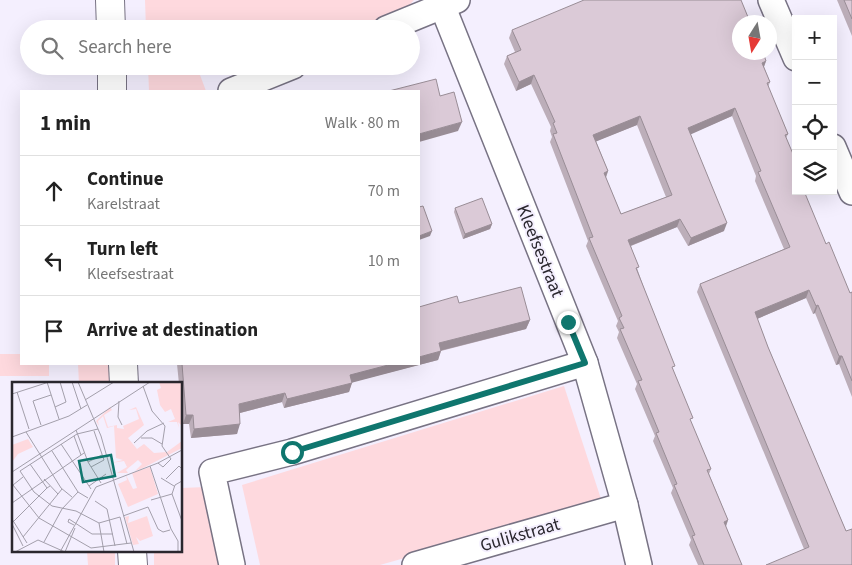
<!DOCTYPE html>
<meta charset="utf-8">
<style>
:root{--surface:#fff;--page:#f2f2f2;--text:#222;--muted:#767676;--line:#e0e0e0}
body{margin:0;font-family:"Source Sans 3",sans-serif;background:var(--page);color:var(--text)}
.controls{position:absolute;right:15px;top:15px;display:grid;overflow:hidden;border-radius:0px;box-shadow:0 5px 20px #0002}
.controls button{width:45px;height:45px;display:grid;place-items:center;padding:0;border:0;border-bottom:1px solid var(--line);background:var(--surface);color:var(--text);font:25px sans-serif}
.compass{position:absolute;left:732px;top:15px;width:45px;height:45px;border-radius:50%;background:var(--surface);box-shadow:0 5px 20px #0002;rotate:191deg}
.stop{position:absolute;width:15px;height:15px;margin:-11px;border:4px solid #0f766e;border-radius:50%;background:#fff}
.stop.end{background:#0f766e;border-color:#fff;box-shadow:0 1px 5px #0008}
.list{margin:0;padding:0;list-style:none}
h2{display:flex;justify-content:space-between;align-items:center;height:65px;margin:0;padding:0 20px;font-size:21px}
h2 small{font-size:16px;font-weight:400;color:var(--muted)}
.list li{display:grid;grid-template-columns:32px 1fr auto;gap:15px;align-items:center;box-sizing:border-box;height:70px;padding:0 20px;border-top:1px solid var(--line)}
.list b{display:block;font-size:19px;white-space:nowrap}
.list p{margin:0;font-size:16px;white-space:nowrap;color:var(--muted)}
.list em{font-size:16px;font-style:normal;color:var(--muted)}
.icon{flex:none;width:28px;height:28px;fill:none;stroke:currentColor;stroke-width:2;stroke-linecap:round;stroke-linejoin:round}
.map{position:relative;flex:none;width:852px;height:565px;overflow:hidden}
.search{position:absolute;background:var(--surface);box-shadow:0 5px 20px #0002;left:20px;top:20px;width:400px;height:55px;display:flex;align-items:center;gap:12px;box-sizing:border-box;padding:0 18px;border-radius:28px;color:var(--muted);font-size:19px}
.panel{position:absolute;background:var(--surface);box-shadow:0 5px 20px #0002;left:20px;top:90px;width:400px;height:275px;border-radius:0px}
.map>svg:first-child{display:block}
.green{fill:#fed9de}
.lines{fill:none;stroke-linecap:round;stroke-linejoin:round}
.minor-casing{stroke:#787384;stroke-width:28}
.tertiary-casing{stroke:#787384;stroke-width:30}
.minor{stroke:#fff;stroke-width:25}
.tertiary{stroke:#fff;stroke-width:28}
.wall{fill:#bcaeb9;fill-rule:evenodd}
.shaded-wall{fill:#998d96}
.building{fill:#dbcad7;stroke:#998d96;fill-rule:evenodd}
.route{stroke:#0f766e;stroke-width:6}
.labels{text-anchor:middle;dominant-baseline:central;stroke-width:4;stroke-linejoin:round;paint-order:stroke}
.street-label{font-size:18px;fill:#2a272e;stroke:#f4effe}
.inset-road{fill:none;stroke:#a39fab;stroke-width:1}
.view{fill:#0f766e;fill-opacity:0.15;stroke:#0f766e;stroke-width:2.5}
.inset-edge{fill:none;stroke:#2a272e;stroke-width:2.5}
</style>
<div class="map">
<svg width="852" height="565" viewBox="0 0 852 565">
<rect width="100%" height="100%" fill="#f4effe"/>
<g class="green">
<polygon points="145,0 414,0 405,10 359,29 310,29 307,22 289,29 146,29"/>
<polygon points="148,66 199,66 197,67 206,91 149,91"/>
<polygon points="0,354 21,354 21,364 49,364 49,376 0,376"/>
<polygon points="78,364 109,364 110,384 79,384"/>
<polygon points="564,386 602,502 380,565 260,565 242,485"/>
<polygon points="206,487 224,565 154,565 154,551 181,551 181,488"/>
<polygon points="87,551 115,551 115,565 88,565"/>
</g>
<g class="lines">
<g class="minor-casing">
<g id="minor">
<polyline points="440,0 585,363 625,505 639,565"/>
<polyline points="771,0 796,58"/>
<polyline points="386,29 457,0"/>
<polyline points="231,91 293,66"/>
<polyline points="833,147 852,192"/>
<polyline points="232,565 212,472 292,452 585,363"/>
<polyline points="415,565 625,505"/>
</g>
</g>
<g class="tertiary-casing">
<g id="tertiary">
<polyline points="110,0 111,29"/>
<polyline points="112,66 112,91"/>
<polyline points="123,364 124,384"/>
<polyline points="132,551 133,565"/>
</g>
</g>
<use href="#minor" class="minor"/>
<use href="#tertiary" class="tertiary"/>
</g>
<g class="wall">
<polygon points="837,0 852,0 852,36"/>
<path d="M512,30L766,61L764,67L770,82L768,87L788,134L786,138L796,191L826,244L850,293L852,292V397L839,364L836,365L815,313L813,314L806,298L757,319L768,347L846,531L804,549L697,292L700,284L784,249L755,181L756,176L732,116L690,134L724,231L688,246L677,227L631,246L638,271L673,370L691,423L711,469L709,474L728,520L726,527L742,565H698L689,545L691,540L671,493L673,488L653,441L655,436L635,389L637,384L617,338L619,332L616,326L618,321L586,246L588,241L550,142L552,137L550,131L551,127L531,84L516,91L504,64L507,56L515,52L509,38ZM637,125L666,197L621,214L606,178L608,171L596,141Z"/>
<polygon points="455,208 492,224 490,229 463,239 454,212"/>
<polygon points="459,303 530,320 526,329 441,351 438,360 352,382 349,392 284,408 282,402 240,413 237,434 191,438 189,424 183,424 181,408 181,384 179,384 177,364 419,364"/>
</g>
<g class="shaded-wall">
<polygon points="766,61 763,69 762,63"/>
<polygon points="534,75 531,84 516,91 519,82"/>
<polygon points="735,108 732,116 685,137 688,128"/>
<polygon points="640,116 637,125 590,144 593,135"/>
<polygon points="462,122 458,131 419,142 419,134"/>
<polygon points="608,171 605,179 604,173"/>
<polygon points="680,219 677,227 625,248 628,240"/>
<polygon points="727,223 724,231 688,246 691,238"/>
<polygon points="492,224 490,229 463,239 465,234"/>
<polygon points="432,231 430,236 419,240 419,236"/>
<polygon points="809,290 806,298 752,321 755,312"/>
<polygon points="818,305 815,313 813,314 816,306"/>
<polygon points="530,320 526,329 435,352 439,343"/>
<polygon points="441,351 438,360 347,384 350,375 392,364 419,364 419,357"/>
<polygon points="839,356 842,356 839,364 836,365"/>
<polygon points="352,383 349,392 284,408 287,399"/>
<polygon points="285,393 282,402 236,414 239,404"/>
<polygon points="186,415 193,415 189,424 183,424"/>
<polygon points="240,424 237,434 191,438 194,429"/>
<polygon points="728,520 725,528 724,522"/>
</g>
<g class="building">
<path d="M584,0H741L750,22H740V52H763L766,61L762,63L770,82L767,83L788,134L785,135L796,161V191H804L826,244L829,242L850,293L852,292V381L842,356H839L818,305L816,306L809,290L755,312L768,347L846,531L852,529V565H766L809,547L700,284L790,247L758,172L761,171L735,108L688,128L727,223L691,238L680,219L628,240L639,267L636,268L675,366L672,367L693,418L690,419L711,469L707,470L728,520L724,522L742,565H704L692,536L695,535L674,485L677,484L656,433L659,432L638,381L642,380L620,329L624,328L619,318L622,316L589,238L593,237L553,134L557,133L553,123L555,122L534,75L519,82L507,56L521,50L512,30ZM640,116L672,195L621,214L604,173L608,171L593,135Z"/>
<polygon points="844,0 852,0 852,19"/>
<polygon points="436,79 440,96 454,92 462,122 419,134 419,91 389,91"/>
<polygon points="482,198 492,224 465,234 455,208"/>
<polygon points="423,206 432,231 419,236 419,207"/>
<polygon points="521,287 530,320 439,343 441,351 419,357 419,307 457,296 459,303"/>
<polygon points="182,364 392,364 350,375 352,383 287,399 285,393 239,404 240,424 194,429 193,415 186,415"/>
</g>
<g class="lines">
<polyline class="route" points="292,452 585,363 568,322"/>
</g>
<g class="labels">
<g class="street-label">
<text transform="translate(540 251) rotate(68)">Kleefsestraat</text>
<text transform="translate(520 535) rotate(-16)">Gulikstraat</text>
</g>
</g>
<g transform="translate(12 382)">
<rect width="170" height="170" fill="#f4effe"/>
<path d="M147,0H170V44L166,40L167,46L165,40H156L163,37L159,27L153,30L148,23L145,8L149,6ZM98,25L100,28L92,33L96,45L105,43V35V46L112,47L111,44L127,37L124,27L117,28L124,25L132,43L116,56L125,67L132,62L142,71L155,70L170,59V66L131,86L123,89L130,82L126,78L114,88L116,91H105L115,85L112,79L99,81L111,78L104,76L102,44L95,46L91,34L86,39L87,44L84,39ZM16,57L21,65L6,72L0,80V63ZM138,85L146,112L116,125L106,102L115,98L114,93L121,107L125,106L120,91ZM117,134L116,141L135,134L141,154L128,159L124,155L127,162L121,163L113,135Z" fill="#fed9de"/>
<path class="inset-road" d="M35,0L47,37M60,0L69,27M66,0L89,54L122,170M131,4L140,29L153,44L150,64L159,77L151,85L146,81M5,10L17,47M0,12L37,0M73,18L102,0M107,19L106,35L110,43M43,25L54,20L48,0M29,43L21,19L39,13M86,47L65,52L8,89L22,110L40,124L64,129L87,141L108,135L115,162M64,48L76,80L89,101M14,50L49,106L60,115M62,54L69,73M0,55L57,34L75,23M129,56H140L150,62M122,61L135,49L152,41M49,62L79,107M40,69L66,110L76,116M76,80L90,73M18,82L35,106L38,104M138,84L159,147L166,159V170M79,85L92,78L82,49M0,90L138,0M11,95L1,103L27,136L79,166L119,161M149,96L162,104M32,97L46,112M154,97L167,84L170,87M77,104L94,92M160,112L170,139M139,118L160,112L163,103L170,99M83,119L95,127L103,164M0,121L72,71M136,125L146,147L151,150L158,148M111,134L136,125M0,137L15,161M0,141L35,106M87,141L92,170M0,142L11,164M62,143L56,140L57,137L80,152H101M11,155L50,107M32,160L50,127L66,110M3,170L26,158L53,170M48,170L84,105L146,81L170,68M53,170L63,146"/>
<path class="view" d="M99,73L103,94L71,100L67,79Z"/>
<rect width="170" height="170" class="inset-edge"/>
</g>
</svg>
<div class="controls">
<button>+</button>
<button>−</button>
<button><svg class="icon" aria-label="locate" viewBox="0 0 24 24"><circle cx="12" cy="12" r="6"/><path d="M12 2v4M12 18v4M2 12h4M18 12h4"/></svg></button>
<button><svg class="icon" aria-label="layers" viewBox="0 0 24 24"><path d="M12 4l9 5-9 5-9-5zM3 14l9 5 9-5"/></svg></button>
</div>
<svg class="compass" viewBox="-18 -18 36 36"><path d="M0-13l5 13h-10z" fill="#e53935"/><path d="M0 13l5-13h-10z" fill="#767676"/></svg>
<div class="stop" style="left:292px;top:452px"></div>
<div class="stop end" style="left:568px;top:322px"></div>
<div class="search"><svg class="icon" aria-label="search" viewBox="0 0 24 24"><circle cx="10" cy="10" r="6"/><path d="M15 15l6 6"/></svg>Search here</div>
<section class="panel">
<h2>1 min<small>Walk · 80 m</small></h2>
<ul class="list">
<li><svg class="icon" aria-label="ahead" viewBox="0 0 24 24"><path d="M12 20V5M6 11l6-6 6 6"/></svg><div><b>Continue</b><p>Karelstraat</p></div><em>70 m</em></li>
<li><svg class="icon" aria-label="left" viewBox="0 0 24 24"><path d="M17 20v-9H6M10 6l-5 5 5 5"/></svg><div><b>Turn left</b><p>Kleefsestraat</p></div><em>10 m</em></li>
<li><svg class="icon" aria-label="arrive" viewBox="0 0 24 24"><path d="M6 21V4h12l-3 4 3 4H6"/></svg><div><b>Arrive at destination</b></div></li>
</ul>
</section>
</div>
